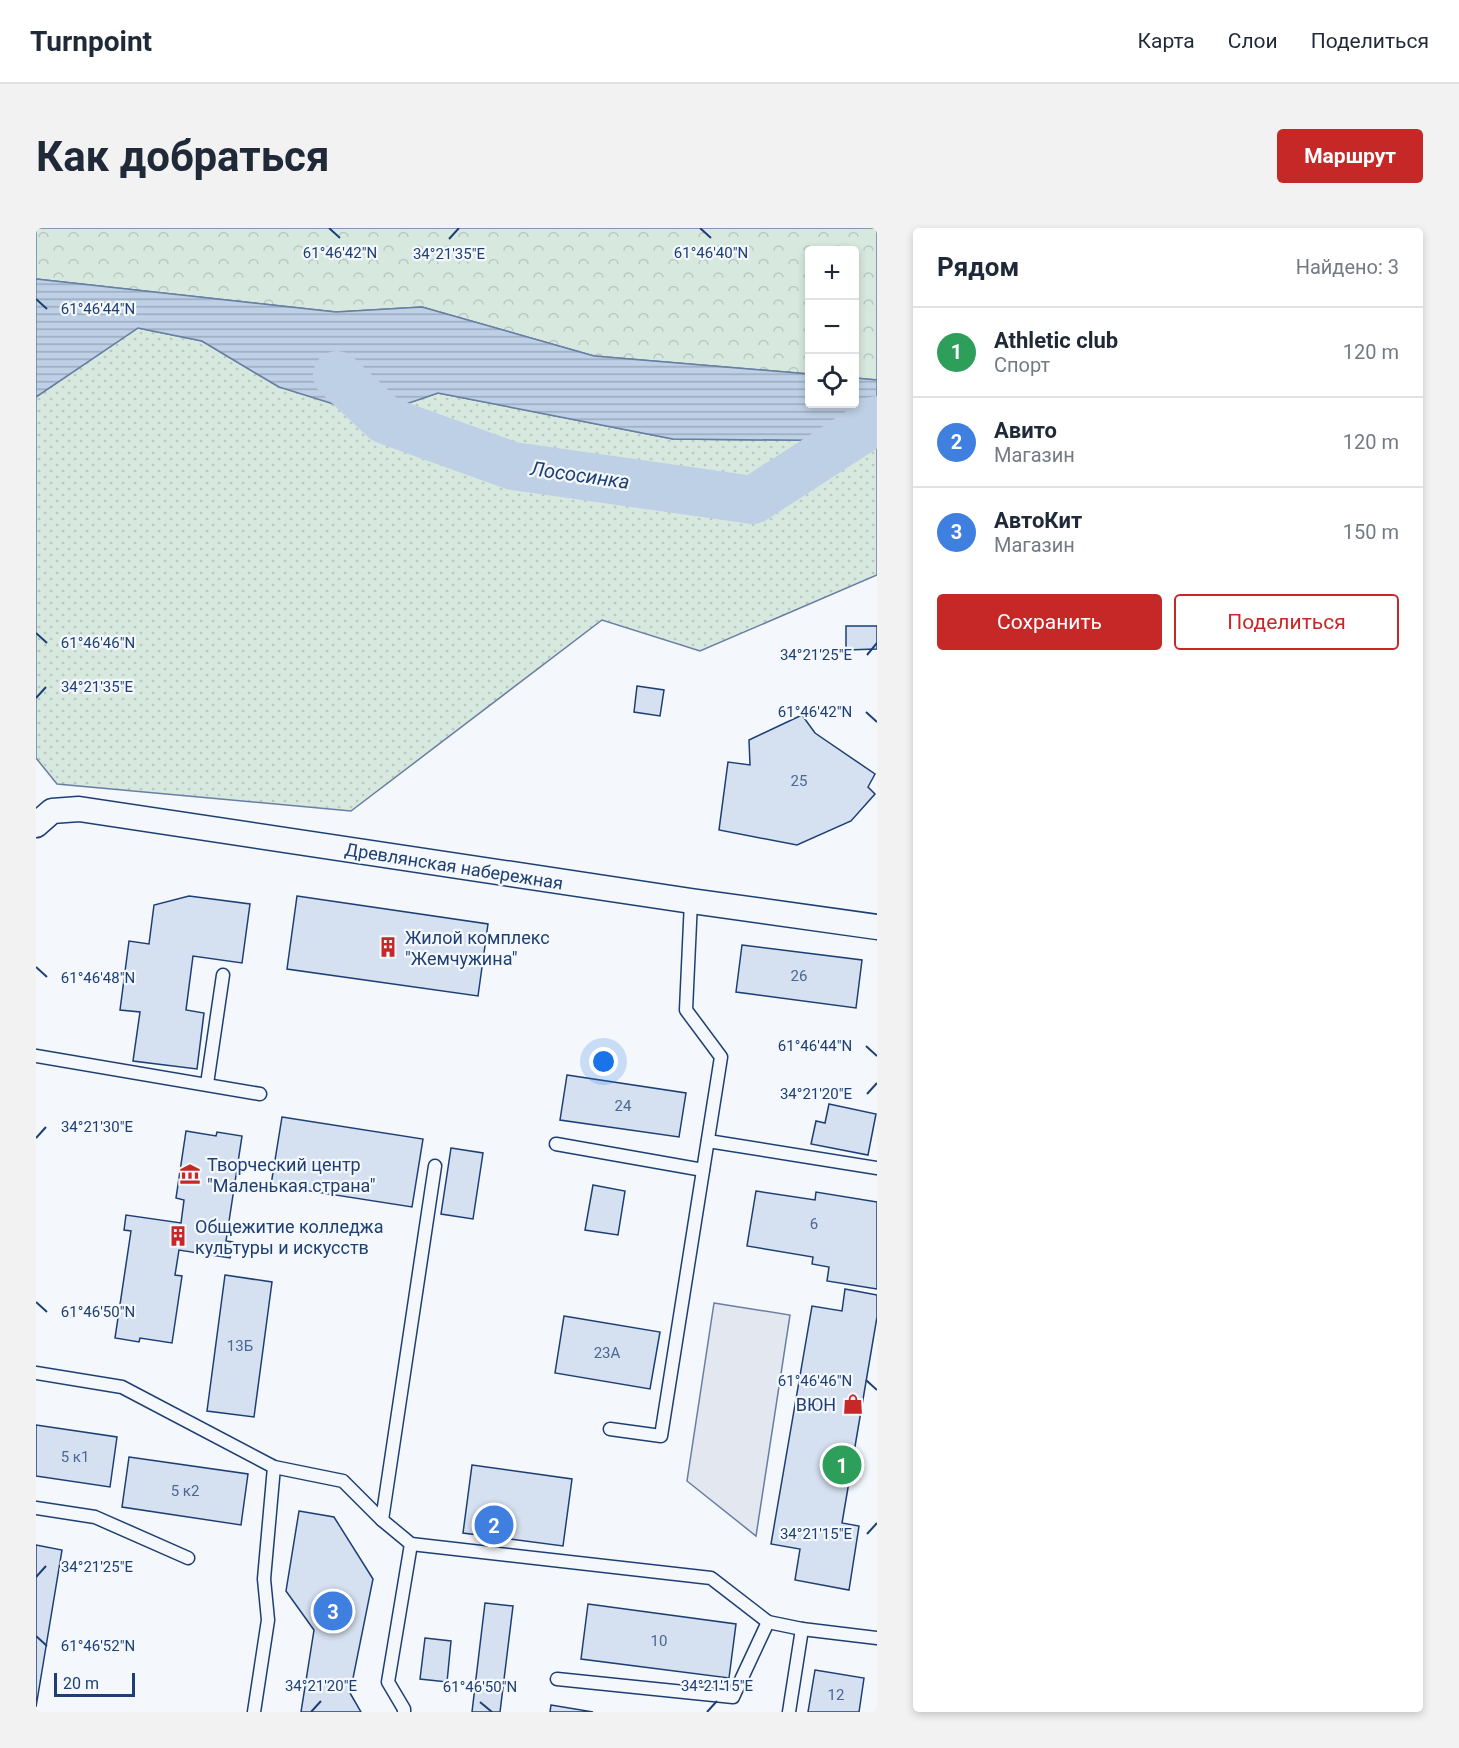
<!DOCTYPE html>
<html lang="ru">
<meta charset="utf-8">
<style>
:root{--surface:#fff;--page:#f2f2f3;--text:#1f2937;--muted:#747a83;--line:#e0e1e3;--accent:#c62828}
body{margin:0;font-family:Roboto,sans-serif;background:var(--page);color:var(--text)}
.controls{position:absolute;right:18px;top:18px;display:grid;overflow:hidden;border-radius:6px;box-shadow:0 3px 9px #0003}
.controls button{width:54px;height:54px;display:grid;place-items:center;padding:0;border:0;border-bottom:2px solid var(--line);background:var(--surface);color:var(--text);font:30px sans-serif}
.scale{position:absolute;left:18px;bottom:15px;width:81px;box-sizing:border-box;padding-left:6px;border:3px solid #1d3f73;border-top:0;font-size:16px;line-height:21px;white-space:nowrap;color:#1d3f73;-webkit-text-stroke:4px #f4f7fb;paint-order:stroke}
.you{position:absolute;left:568px;top:834px;width:21px;height:21px;margin:-15px;border:4px solid #fff;border-radius:50%;background:#1a73e8;box-shadow:0 0 0 9px #1a73e833}
.badge{display:grid;place-items:center;width:39px;height:39px;border-radius:50%;background:var(--accent);color:#fff;font-size:20px;font-weight:700}
.pin{position:absolute;translate:-50% -50%;border:3px solid #fff;box-shadow:0 2px 6px #0006}
.list{margin:0;padding:0;list-style:none}
h2{display:flex;justify-content:space-between;align-items:center;height:78px;margin:0;padding:0 24px;font-size:26px}
h2 small{font-size:20px;font-weight:400;color:var(--muted)}
.list li{display:grid;grid-template-columns:39px 1fr auto;gap:18px;align-items:center;box-sizing:border-box;height:90px;padding:0 24px;border-top:2px solid var(--line)}
.list b{display:block;font-size:22px;white-space:nowrap}
.list p{margin:0;font-size:20px;white-space:nowrap;color:var(--muted)}
.list em{font-size:20px;font-style:normal;color:var(--muted)}
.actions{display:flex;gap:12px;padding:18px 24px}
.actions a{flex:1;padding:14px 0;border:2px solid var(--accent);border-radius:6px;text-align:center;font-size:21px;color:var(--accent)}
.actions .main{background:var(--accent);color:#fff}
.icon{flex:none;width:33px;height:33px;fill:none;stroke:currentColor;stroke-width:2;stroke-linecap:round;stroke-linejoin:round}
.map{position:relative;flex:none;width:841px;height:1484px;overflow:hidden;border-radius:6px}
header{display:flex;align-items:center;gap:36px;box-sizing:border-box;height:84px;padding:0 30px;background:var(--surface);border-bottom:2px solid var(--line)}
header strong{font-size:28px}
nav{display:flex;gap:33px;margin-inline-start:auto;font-size:21px}
.intro{display:flex;align-items:center;justify-content:space-between;box-sizing:border-box;height:144px;padding:0 36px}
h1{margin:0;font-size:42px}
.button{padding:15px 27px;border-radius:6px;background:var(--accent);color:#fff;font-size:21px;font-weight:700}
main{display:flex;gap:36px;padding:0 36px}
aside{flex:1;background:var(--surface);border-radius:6px;box-shadow:0 3px 9px #0003}
.map>svg:first-child{display:block}
.grass{fill:url(#grass-dots);stroke:#687fa3;stroke-width:1.5}
.park{fill:url(#park-crowns);stroke:#687fa3;stroke-width:1.5}
.parking{fill:#e3e8f0;stroke:#687fa3;stroke-width:1.5}
.water{fill:url(#water-rules);stroke:#687fa3;stroke-width:1.5}
.lines{fill:none;stroke-linecap:round;stroke-linejoin:round}
.river{stroke:#bed0e5;stroke-width:48}
.building{fill:#d5e0f0;stroke:#1d3f73;stroke-width:1.5}
.service-casing{stroke:#1d3f73;stroke-width:15}
.minor-casing{stroke:#1d3f73;stroke-width:27}
.service{stroke:#f4f7fb;stroke-width:12}
.minor{stroke:#f4f7fb;stroke-width:24}
.ticks{fill:none;stroke:#1d3f73;stroke-width:2}
.labels{text-anchor:middle;dominant-baseline:central;stroke-width:4.5;stroke-linejoin:round;paint-order:stroke}
.number-label{font-size:15px;fill:#4b6792}
.street-label{font-size:18px;fill:#1d3f73;stroke:#f4f7fb}
.poi-label{font-size:18px;fill:#1d3f73;stroke:#f4f7fb;text-anchor:start}
.water-label{font-size:20px;font-style:italic;fill:#1d3f73;stroke:#f4f7fb}
.ticks-label{font-size:15px;text-anchor:middle;fill:#1d3f73;stroke:#f4f7fb;stroke-width:4.5;stroke-linejoin:round;paint-order:stroke}
</style>
<header>
<strong>Turnpoint</strong>
<nav><a>Карта</a><a>Слои</a><a>Поделиться</a></nav>
</header>
<div class="intro"><h1>Как добраться</h1><a class="button">Маршрут</a></div>
<main>
<div class="map">
<svg width="841" height="1484" viewBox="0 0 841 1484">
<defs>
<pattern id="grass-dots" width="8" height="8" patternUnits="userSpaceOnUse" patternTransform="scale(1.5)"><rect width="8" height="8" fill="#d7e8df"/><path d="M2 2h.1M6 6h.1" fill="none" stroke="#b8c8c3" stroke-width="1.8" stroke-linecap="round"/></pattern>
<pattern id="park-crowns" width="20" height="18" patternUnits="userSpaceOnUse" patternTransform="scale(1.5)"><rect width="20" height="18" fill="#d7e8df"/><path d="M2 6a3 3 0 1 1 6 0M12 15a3 3 0 1 1 6 0" fill="none" stroke="#b8c8c3"/></pattern>
<pattern id="water-rules" width="6" height="5" patternUnits="userSpaceOnUse" patternTransform="scale(1.5)"><rect width="6" height="5" fill="#bed0e5"/><path d="M0 2.5h6" fill="none" stroke="#9aaabe"/></pattern>
</defs>
<rect width="100%" height="100%" fill="#f4f7fb"/>
<polygon class="grass" points="102,100 166,113 243,159 355,181 402,165 637,211 841,213 841,347 664,423 566,392 315,583 21,556 0,530 0,169"/>
<polygon class="park" points="0,0 841,0 841,152 819,150 818,22 774,22 773,146 558,128 386,79 300,84 0,51"/>
<polygon class="parking" points="678,1075 754,1087 720,1308 651,1253"/>
<polygon class="water" points="0,51 300,84 386,79 558,128 773,146 774,176 818,176 819,150 841,152 841,213 637,211 402,165 355,181 349,192 243,159 166,113 102,100 0,169"/>
<g class="lines">
<polyline class="river" points="301,147 349,192 477,238 717,272 841,192"/>
</g>
<g class="building">
<polygon points="810,398 841,398 841,421 810,422"/>
<polygon points="601,458 628,462 624,488 598,484"/>
<polygon points="766,487 779,505 839,546 832,559 839,566 815,593 761,617 683,602 692,534 714,537 713,512"/>
<polygon points="153,668 214,676 206,735 157,728 150,782 168,785 161,841 97,833 104,784 84,782 93,713 113,716 118,677"/>
<polygon points="261,668 452,696 442,768 251,741"/>
<polygon points="706,717 826,732 820,780 700,764"/>
<polygon points="531,847 650,865 643,909 524,892"/>
<polygon points="793,876 840,886 832,927 775,916 780,893 789,895"/>
<polygon points="246,889 387,911 376,979 235,957"/>
<polygon points="150,903 180,908 181,904 206,908 190,1013 197,1014 194,1030 143,1022 139,1047 146,1048 136,1115 104,1110 103,1114 79,1110 95,1003 88,1002 90,987 145,995 148,972 140,970"/>
<polygon points="415,920 447,925 437,991 405,986"/>
<polygon points="557,957 589,963 582,1007 549,1002"/>
<polygon points="720,963 779,972 780,964 841,974 841,1061 791,1053 793,1039 776,1036 777,1029 711,1018"/>
<polygon points="189,1047 236,1054 218,1189 171,1183"/>
<polygon points="809,1061 841,1067 841,1089 806,1295 823,1298 813,1362 759,1352 764,1321 735,1316 776,1078 806,1083"/>
<polygon points="528,1088 624,1104 614,1161 519,1145"/>
<polygon points="0,1197 81,1209 74,1259 0,1248"/>
<polygon points="93,1229 212,1246 205,1297 86,1279"/>
<polygon points="436,1237 536,1251 527,1318 427,1305"/>
<polygon points="263,1283 298,1289 337,1351 314,1465 325,1484 265,1484 278,1402 250,1363"/>
<polygon points="0,1317 26,1322 0,1479"/>
<polygon points="449,1375 477,1378 464,1484 436,1484"/>
<polygon points="552,1376 700,1396 693,1450 545,1431"/>
<polygon points="389,1410 415,1413 411,1454 384,1451"/>
<polygon points="779,1442 828,1450 823,1484 772,1484"/>
<polygon points="515,1477 557,1484 514,1484"/>
</g>
<g class="lines">
<g class="service-casing">
<g id="service">
<polyline points="0,828 224,866"/>
<polyline points="171,856 187,747"/>
<polyline points="672,913 841,940"/>
<polyline points="520,916 667,942"/>
<polyline points="0,1145 86,1159 238,1239 307,1253 346,1292 375,1316 675,1350 732,1394 766,1401 841,1410"/>
<polyline points="574,1201 625,1208 685,829 650,782 655,673"/>
<polyline points="0,1280 59,1289 152,1330"/>
<polyline points="346,1292 399,938"/>
<polyline points="521,1451 697,1469 732,1394"/>
<polyline points="218,1484 232,1392 228,1351 238,1239"/>
<polyline points="368,1484 368,1481 352,1454 375,1316"/>
<polyline points="753,1484 766,1401"/>
</g>
</g>
<g class="minor-casing">
<polyline id="minor" points="0,597 16,583 43,581 655,673 841,699"/>
</g>
<use href="#service" class="service"/>
<use href="#minor" class="minor"/>
</g>
<path class="ticks" d="M293,0L304,10M664,0L675,10M413,11L423,0M0,71L11,81M0,405L11,415M831,427L841,415M0,470L10,459M830,484L841,494M0,739L11,749M830,818L841,828M831,866L841,855M0,910L10,899M0,1074L11,1084M830,1152L841,1162M831,1306L841,1295M0,1349L10,1338M0,1408L11,1418M444,1474L456,1484M275,1484L285,1473M671,1484L681,1473"/>
<defs>
<g id="building-bare" transform="scale(1.62)"><path d="M-4-6H4V6H1V3H-1V6H-4ZM-2.5-4.3h1.7v1.8h-1.7ZM.8-4.3h1.7v1.8H.8ZM-2.5-1h1.7V.8h-1.7ZM.8-1h1.7V.8H.8Z" fill="#c62828" stroke="#f4f7fb" stroke-width="2.5" paint-order="stroke"/></g>
<g id="museum-bare" transform="scale(1.62)"><path d="M0-6L6-3V-2H-6V-3ZM-5-1h2V3h-2ZM-1-1h2V3h-2ZM3-1h2V3H3ZM-6 4H6V6H-6Z" fill="#c62828" stroke="#f4f7fb" stroke-width="2.5" paint-order="stroke"/></g>
<g id="shop-bare" transform="scale(1.62)"><path d="M-5-2.5h2.3a2.7 3.5 0 0 1 5.4 0H5L5.5 6h-11ZM-1.5-2.5h3a1.5 2.3 0 0 0-3 0Z" fill="#c62828" stroke="#f4f7fb" stroke-width="2.5" paint-order="stroke"/></g>
</defs>
<g fill-rule="evenodd">
<use href="#building-bare" x="352" y="719"/>
<use href="#museum-bare" x="154" y="946"/>
<use href="#building-bare" x="142" y="1008"/>
<use href="#shop-bare" x="817" y="1176"/>
</g>
<g class="labels">
<g class="number-label">
<text x="763" y="553">25</text>
<text x="763" y="748">26</text>
<text x="587" y="878">24</text>
<text x="778" y="996">6</text>
<text x="204" y="1118">13Б</text>
<text x="571" y="1125">23А</text>
<text x="39" y="1229">5 к1</text>
<text x="149" y="1263">5 к2</text>
<text x="623" y="1413">10</text>
<text x="800" y="1467">12</text>
</g>
<g class="street-label">
<text transform="translate(418 638) rotate(9)">Древлянская набережная</text>
</g>
<g class="poi-label">
<text x="369" y="709">Жилой комплекс<tspan x="369" dy="21">"Жемчужина"</tspan></text>
<text x="171" y="936">Творческий центр<tspan x="171" dy="21">"Маленькая страна"</tspan></text>
<text x="159" y="998">Общежитие колледжа<tspan x="159" dy="21">культуры и искусств</tspan></text>
<text x="800" y="1176" text-anchor="end">ВЮН</text>
</g>
<g class="water-label">
<text transform="translate(544 247) rotate(8)">Лососинка</text>
</g>
</g>
<g class="ticks-label">
<text x="304" y="30">61°46'42"N</text>
<text x="675" y="30">61°46'40"N</text>
<text x="413" y="31">34°21'35"E</text>
<text x="62" y="86">61°46'44"N</text>
<text x="62" y="420">61°46'46"N</text>
<text x="780" y="432">34°21'25"E</text>
<text x="61" y="464">34°21'35"E</text>
<text x="779" y="489">61°46'42"N</text>
<text x="62" y="755">61°46'48"N</text>
<text x="779" y="823">61°46'44"N</text>
<text x="780" y="871">34°21'20"E</text>
<text x="61" y="904">34°21'30"E</text>
<text x="62" y="1089">61°46'50"N</text>
<text x="779" y="1158">61°46'46"N</text>
<text x="780" y="1311">34°21'15"E</text>
<text x="61" y="1344">34°21'25"E</text>
<text x="62" y="1423">61°46'52"N</text>
<text x="285" y="1463">34°21'20"E</text>
<text x="681" y="1463">34°21'15"E</text>
<text x="444" y="1464">61°46'50"N</text>
</g>
</svg>
<div class="controls">
<button>+</button>
<button>−</button>
<button><svg class="icon" aria-label="locate" viewBox="0 0 24 24"><circle cx="12" cy="12" r="6"/><path d="M12 2v4M12 18v4M2 12h4M18 12h4"/></svg></button>
</div>
<div class="scale">20 m</div>
<div class="you"></div>
<div class="pin badge" style="left:806px;top:1237px;background:#2e9e5b">1</div>
<div class="pin badge" style="left:458px;top:1297px;background:#3f7fe0">2</div>
<div class="pin badge" style="left:297px;top:1383px;background:#3f7fe0">3</div>
</div>
<aside>
<h2>Рядом<small>Найдено: 3</small></h2>
<ul class="list">
<li><span class="badge" style="background:#2e9e5b">1</span><div><b>Athletic club</b><p>Спорт</p></div><em>120 m</em></li>
<li><span class="badge" style="background:#3f7fe0">2</span><div><b>Авито</b><p>Магазин</p></div><em>120 m</em></li>
<li><span class="badge" style="background:#3f7fe0">3</span><div><b>АвтоКит</b><p>Магазин</p></div><em>150 m</em></li>
</ul>
<div class="actions"><a class="main">Сохранить</a><a>Поделиться</a></div>
</aside>
</main>
